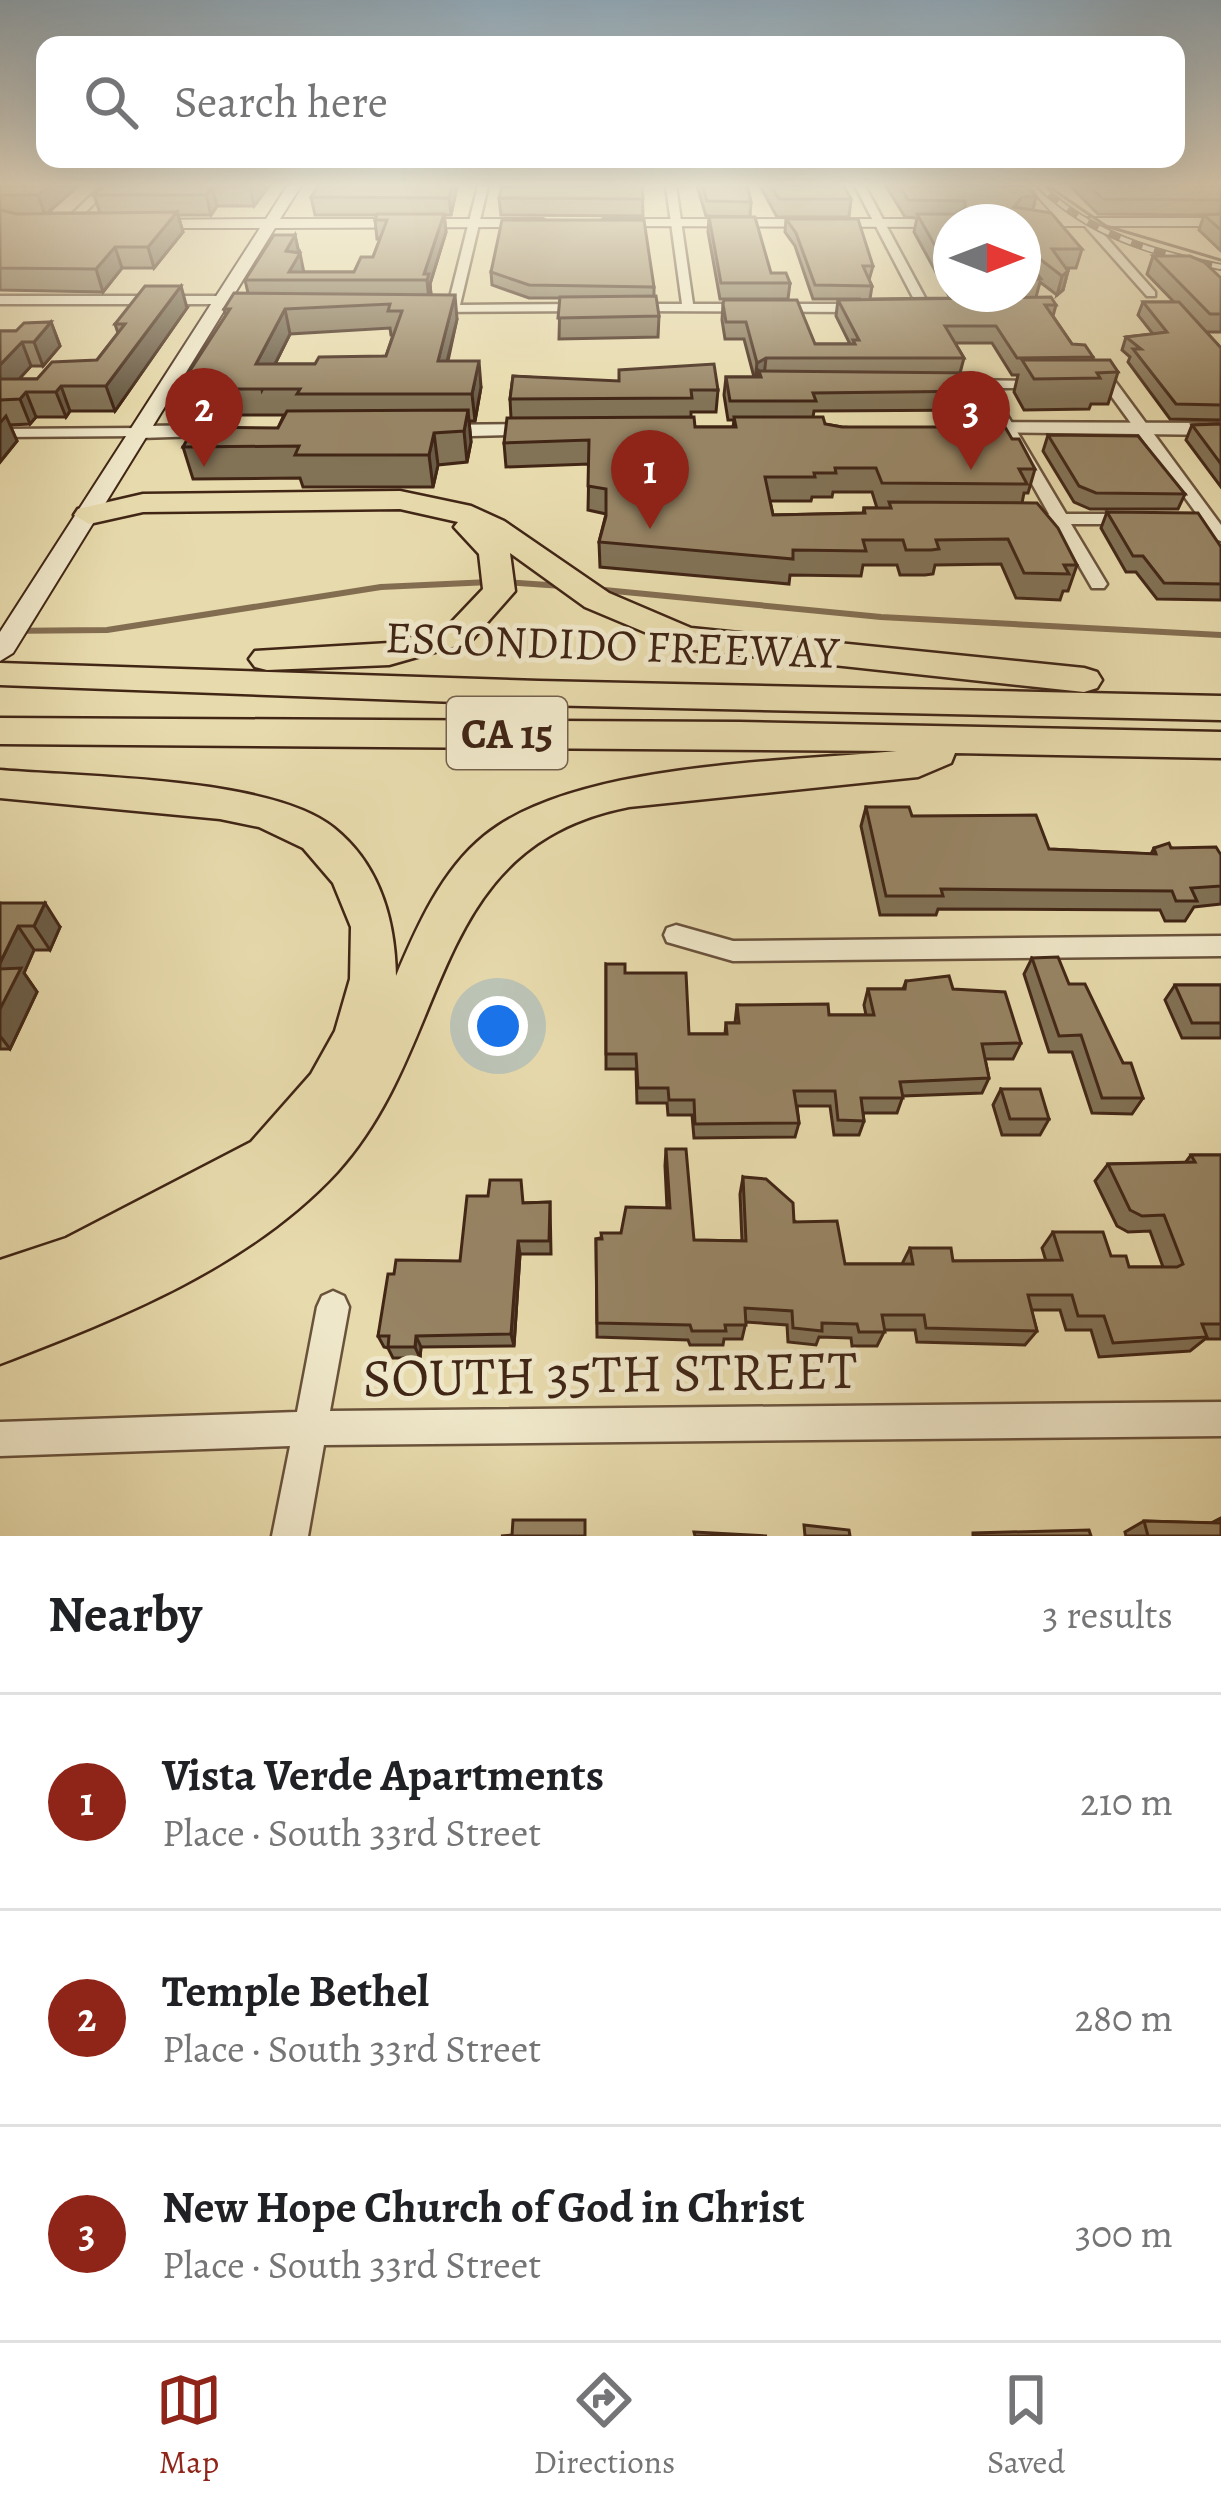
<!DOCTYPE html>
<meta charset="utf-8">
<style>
:root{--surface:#fff;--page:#f2f2f2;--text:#202124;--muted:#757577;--line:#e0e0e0;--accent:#8f2418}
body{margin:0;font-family:Alegreya,serif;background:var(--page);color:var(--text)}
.compass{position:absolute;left:933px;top:204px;width:108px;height:108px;border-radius:50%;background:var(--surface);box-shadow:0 12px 48px #0002;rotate:90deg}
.you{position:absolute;left:498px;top:1026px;width:42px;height:42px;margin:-30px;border:9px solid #fff;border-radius:50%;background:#1a73e8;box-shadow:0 0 0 18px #1a73e833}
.badge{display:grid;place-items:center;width:78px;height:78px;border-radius:50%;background:var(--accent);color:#fff;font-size:39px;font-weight:700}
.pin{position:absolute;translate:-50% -99px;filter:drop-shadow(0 3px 6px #0008)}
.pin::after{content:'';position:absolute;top:63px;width:42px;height:36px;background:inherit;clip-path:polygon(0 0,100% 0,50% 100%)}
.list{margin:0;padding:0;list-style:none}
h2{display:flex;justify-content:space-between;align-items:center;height:156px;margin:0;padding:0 48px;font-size:51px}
h2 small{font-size:39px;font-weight:400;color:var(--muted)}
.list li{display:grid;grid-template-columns:78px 1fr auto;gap:36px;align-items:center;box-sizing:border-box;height:216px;padding:0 48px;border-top:3px solid var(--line)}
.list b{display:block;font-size:45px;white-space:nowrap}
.list p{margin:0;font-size:39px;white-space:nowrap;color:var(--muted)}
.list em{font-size:39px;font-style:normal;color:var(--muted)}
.icon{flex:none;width:66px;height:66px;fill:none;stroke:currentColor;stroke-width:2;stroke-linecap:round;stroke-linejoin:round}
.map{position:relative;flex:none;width:1221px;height:1536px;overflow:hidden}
.search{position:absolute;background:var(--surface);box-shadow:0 12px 48px #0002;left:36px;right:36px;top:36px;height:132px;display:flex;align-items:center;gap:30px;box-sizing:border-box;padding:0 42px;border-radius:24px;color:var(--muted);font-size:45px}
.sheet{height:804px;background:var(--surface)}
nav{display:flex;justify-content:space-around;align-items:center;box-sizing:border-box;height:168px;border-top:3px solid var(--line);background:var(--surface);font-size:33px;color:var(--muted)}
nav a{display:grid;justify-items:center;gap:6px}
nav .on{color:var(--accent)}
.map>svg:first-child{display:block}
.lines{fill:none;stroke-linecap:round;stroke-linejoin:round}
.stream{stroke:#836d51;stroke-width:6}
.minor-casing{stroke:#6a533c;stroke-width:5}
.tertiary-casing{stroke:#6a533c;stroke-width:5}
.secondary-casing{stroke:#412616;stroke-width:4}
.motorway-casing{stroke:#412616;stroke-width:5}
.minor{fill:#efe7c9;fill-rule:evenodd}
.tertiary{fill:#efe7c9;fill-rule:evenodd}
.secondary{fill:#efe7c9;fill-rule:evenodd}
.motorway{fill:#e7daac;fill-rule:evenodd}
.tram{stroke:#412616;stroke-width:3}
.rail-casing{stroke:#412616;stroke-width:8}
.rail{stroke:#efe7c9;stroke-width:4.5;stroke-dasharray:12;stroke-linecap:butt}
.wall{fill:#827256;stroke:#412616;stroke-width:3;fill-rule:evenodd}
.shaded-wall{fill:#6a5c46;stroke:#412616;stroke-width:3}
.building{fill:#978464;stroke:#412616;stroke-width:3;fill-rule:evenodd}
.labels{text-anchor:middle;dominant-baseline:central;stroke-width:10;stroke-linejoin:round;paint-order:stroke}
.shield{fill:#efe7c9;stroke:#75604c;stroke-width:3}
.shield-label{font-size:42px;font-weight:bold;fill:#412616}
.street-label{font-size:45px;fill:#412616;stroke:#efe7c9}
.near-street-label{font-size:54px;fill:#412616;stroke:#efe7c9}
</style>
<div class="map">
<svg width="1221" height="1536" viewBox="0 0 1221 1536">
<rect width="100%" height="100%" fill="#e7daac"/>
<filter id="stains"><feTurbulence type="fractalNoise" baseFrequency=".00167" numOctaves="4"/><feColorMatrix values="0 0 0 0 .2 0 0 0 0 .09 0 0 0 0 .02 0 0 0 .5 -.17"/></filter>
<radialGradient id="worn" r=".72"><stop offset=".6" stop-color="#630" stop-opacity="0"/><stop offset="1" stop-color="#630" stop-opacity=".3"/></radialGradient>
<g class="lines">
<g class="stream">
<polyline points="505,582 562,586"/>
<polyline points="594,589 881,617 1221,635"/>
<polyline points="0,631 107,630 381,587 490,582"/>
</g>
<g class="minor-casing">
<g id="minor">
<polygon points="101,186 111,186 72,226 64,226 64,222"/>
<polygon points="478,186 488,186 460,305 585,304 591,308 589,311 427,312 427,306 448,305"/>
<polygon points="666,186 676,186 693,304 861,304 867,308 861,312 625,311 623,308 629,304 682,304"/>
<polygon points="855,186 865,186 930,307 928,310 918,307"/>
<polygon points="1083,220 1091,220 1155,292 1155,296 1147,296 1083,224"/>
<polygon points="0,296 223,296 229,300 223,304 0,304"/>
<polygon points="1096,369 1106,369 1221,525 1221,541 1215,539 1096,375"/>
<polygon points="954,380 1048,381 1050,384 1043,388 991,388 1066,514 1130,514 1138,519 1130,524 1071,524 1107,584 1104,588 1092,588 1055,524 1017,522 1017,516 1049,514 978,388 949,387 949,381"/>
<polygon points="0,429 140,428 147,432 140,436 0,437"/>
<polygon points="676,925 733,941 1221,936 1221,956 733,961 667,942 664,935 667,928"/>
<polygon points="333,1291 344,1296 349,1307 330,1411 1221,1402 1221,1436 324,1445 308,1536 272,1536 290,1446 0,1456 0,1422 297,1412 317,1307 322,1296"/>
</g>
</g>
<g class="tertiary-casing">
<g id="tertiary">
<polygon points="973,422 1221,423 1221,435 966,432 966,424"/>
<polygon points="539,424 548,430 546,434 433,437 424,431 433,425"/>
<polygon points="227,425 236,431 234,435 140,438 131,432 140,426"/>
</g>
</g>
<g class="secondary-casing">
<g id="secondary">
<polygon points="287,186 301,186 280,219 543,219 550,223 543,227 275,228 13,653 0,661 0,632 260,228 141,228 134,224 141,220 266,219"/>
<polygon points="1028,186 1042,186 1078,218 1221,218 1221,226 1023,226 1023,222 1013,222 1020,218 1057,218"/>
<polygon points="603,219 951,219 958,222 951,222 951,227 598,226"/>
</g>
</g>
<g class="motorway-casing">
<g id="motorway">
<polygon points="400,491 471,506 504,521 609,593 691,628 1084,668 1097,672 1102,680 1097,688 1084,692 685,649 585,607 510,553 515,591 470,642 389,665 267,670 255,667 249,659 255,651 389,643 446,628 483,589 479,554 454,527 458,522 400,509 143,512 89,524 74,515 78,509 143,494"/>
<polygon points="0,663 539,681 1221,696 1221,720 539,705 0,685"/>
<path d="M0,718L739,722L1221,732V758L955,753L951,763L918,777L629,807C425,847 455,1042 337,1172C248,1268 119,1318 0,1364V1260L66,1238L251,1142L311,1074L335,1031L350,979L351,927L333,883L303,848L259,827L220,819L0,798V770C82,777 272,777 334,828C380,865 395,920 396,976C417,926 442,870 484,836C573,763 783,762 897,751L0,744Z"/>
</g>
</g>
<use href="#minor" class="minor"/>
<use href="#tertiary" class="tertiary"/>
<use href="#secondary" class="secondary"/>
<use href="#motorway" class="motorway"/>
<polyline class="tram" points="1048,186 1106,226 1221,260"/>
<g class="rail-casing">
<path id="rail" d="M1040,186C1091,235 1153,253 1221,267"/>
</g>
<use href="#rail" class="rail"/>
</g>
<g class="wall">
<polygon points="0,186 78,186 48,213 100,213 94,195 104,186 269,186 254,206 217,206 211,215 178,215 183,232 154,268 122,268 103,292 0,290"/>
<path d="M457,186L451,215H444L446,232L430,284L431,295L457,319L448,361L481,387L475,421H469L471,442L467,462L438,465L433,487H303L300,478L193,479L183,447L278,428L284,415H186L178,389L226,315L224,309L248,293L245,280L295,235L303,272H354L373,257L380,239H377L375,220L377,215H315L311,197ZM390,328L391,335H393L386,356L315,364H275L290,334Z"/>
<polygon points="642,186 643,216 501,215 499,198"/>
<polygon points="697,186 747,186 751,202 750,217 706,216"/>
<polygon points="760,186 844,186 851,199 849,217 777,217"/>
<path d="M886,186H1028L1036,196L1033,210L1082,249L1076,268H1066L1068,271L1063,290L1057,295L1040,282L1036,297L1056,305L1053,316L1072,344L1093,357L1092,360L1118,372L1108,404H1091L1089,409L1024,410L1014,392L1018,375H1012L992,343H955L964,358L960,373L983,391L979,410L814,411L813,417L825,424L842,427L1012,439L1035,469L1028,493H1024L1022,503L1077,565L1068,591H1063L1060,600L1016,598L1001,564L935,565L933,574L925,575H900L897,565H863L861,576L790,575L789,584L600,567L599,542L606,514L588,510L589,464L506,467L504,443L511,418L510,399L513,376L718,390L716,412H691V417L695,427H733L734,420H728L724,395L726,377H754L744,339H725L722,320L723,304L815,344H850L836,316L838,300L861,299H813L795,246L785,232L786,219L873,266L869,280L872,286L870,299L950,298L914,232L917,218L905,217ZM951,222H1023V294H951ZM833,492H872L877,508H864L863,513L773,515L770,501H811L812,497H832Z"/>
<polygon points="1070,186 1221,186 1221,251 1199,230 1204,215 1214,215 1098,214"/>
<polygon points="709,217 771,273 790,283 788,299 720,299 708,232"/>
<polygon points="1153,256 1221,278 1221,332 1206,332 1221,348 1221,420 1170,419 1128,362 1130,357 1122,350 1126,337 1153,334 1138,315 1143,302 1174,302 1147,274"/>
<polygon points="491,272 654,287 654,296 659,316 658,337 559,339 560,298 529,298 492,285"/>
<polygon points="187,308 115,411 70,411 66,417 36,417 30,424 10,425 17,441 0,462 0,331 16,331 51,322 60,346 43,366 31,366 19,379 37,379 97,360 118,333 115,324"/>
<polygon points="1221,424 1221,487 1186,440 1192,425"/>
<polygon points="1048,435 1185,494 1178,509 1090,509 1074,502 1043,451"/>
<polygon points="1107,512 1221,547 1221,600 1157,599 1136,572 1126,572 1101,528"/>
<polygon points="866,807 1049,849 1151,854 1154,848 1171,848 1221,855 1221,904 1194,907 1185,921 1165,921 1160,910 938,909 936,915 880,915 861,826"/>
<polygon points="0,903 60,927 50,950 34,950 24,973 37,992 10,1049 0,1049"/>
<polygon points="1032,958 1069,984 1123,1063 1143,1098 1132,1114 1092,1113 1072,1052 1049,1052 1024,974"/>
<polygon points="606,964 625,973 689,1034 725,1034 726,1023 735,1023 737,1005 829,1015 866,1015 864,1005 868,989 903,989 906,981 953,989 1021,1043 1013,1059 985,1059 989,1078 982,1093 903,1096 897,1113 863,1113 864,1121 859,1135 834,1135 830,1106 797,1106 799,1123 795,1137 694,1138 692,1115 668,1115 667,1103 637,1103 636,1069 606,1069"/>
<polygon points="1175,985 1221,985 1221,1038 1182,1038 1165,1000"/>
<polygon points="1001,1089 1049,1119 1040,1135 1002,1135 993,1105"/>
<polygon points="666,1149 694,1240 742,1241 740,1194 743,1177 845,1264 902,1264 910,1248 953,1261 1046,1261 1042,1248 1053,1232 1111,1256 1129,1267 1163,1267 1150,1231 1128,1232 1117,1226 1095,1181 1108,1164 1185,1163 1191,1155 1221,1155 1221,1339 1205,1339 1190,1351 1099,1357 1091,1330 1066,1330 1060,1310 1031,1310 1037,1331 1025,1345 917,1342 915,1330 885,1330 877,1346 852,1346 851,1338 819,1337 816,1345 788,1342 787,1325 746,1322 742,1339 724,1339 723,1345 690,1345 688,1340 597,1337 596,1239 621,1233 667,1208 665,1166"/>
<polygon points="550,1202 551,1254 520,1254 514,1346 421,1347 420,1358 393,1358 388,1348 384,1347 378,1336 394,1274 460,1261 524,1203"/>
<polygon points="1221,1518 1221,1536 1126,1536 1125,1532 1144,1521 1211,1523"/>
</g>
<g class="shaded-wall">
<polygon points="49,186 78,186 45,215 38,195"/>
<polygon points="250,186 269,186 254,206 250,187"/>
<polygon points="452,186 457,186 451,215 449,198"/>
<polygon points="212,187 217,206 211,215 206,195"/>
<polygon points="177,212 183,232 154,268 148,247"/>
<polygon points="444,214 446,232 430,284 431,294 429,301 427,280 424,274"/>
<polygon points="295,235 299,254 286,251"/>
<polygon points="115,247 122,268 103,292 96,269"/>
<polygon points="300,253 304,273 289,272"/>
<polygon points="1068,271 1063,290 1057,295 1062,276"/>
<polygon points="181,286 187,308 115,411 106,386"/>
<polygon points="455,295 457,319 441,387 438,361"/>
<polygon points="285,309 290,334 262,390 256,364"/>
<polygon points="51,322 60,346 43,366 34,342"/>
<polygon points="22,342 31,366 0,400 0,365"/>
<polygon points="766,358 764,376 759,371 758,378 755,380 757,363"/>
<polygon points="479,361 481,387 475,421 472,394"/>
<polygon points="61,386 70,411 66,417 56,392"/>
<polygon points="26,392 36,417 30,424 20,399"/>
<polygon points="468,410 471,442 467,462 464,431"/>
<polygon points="6,416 17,441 0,462 0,423"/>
<polygon points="434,433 438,465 433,487 429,455"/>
<polygon points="45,903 60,927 50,950 34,926"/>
<polygon points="18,926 34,950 24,973 37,992 10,1049 0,1036 0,963"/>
<polygon points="518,1241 520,1254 514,1346 511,1334"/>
<polygon points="416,1336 421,1347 420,1358 415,1347"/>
</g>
<g class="building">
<polygon points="0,186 49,186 38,195 0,195"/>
<polygon points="104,186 250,186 212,187 206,195 94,195"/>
<polygon points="318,186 452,186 449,198 311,197"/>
<polygon points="502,186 642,186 643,199 499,198"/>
<polygon points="702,186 747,186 751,202 707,201"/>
<polygon points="771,186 844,186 851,199 779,199"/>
<polygon points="900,186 1028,186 1036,196 1022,197 1014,207 1051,213 1082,249 1052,249 1068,271 1062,276 1023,246 1023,222 951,222 951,274 917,214 955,214 965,208 965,201 908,200"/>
<polygon points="1089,186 1221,186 1221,200 1103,199"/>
<polygon points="0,210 17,214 177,212 148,247 115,247 96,269 0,268"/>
<polygon points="377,214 444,214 424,274 429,274 427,280 245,280 274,235 295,235 286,251 300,253 289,272 354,272 361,257 373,257 387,220 375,220"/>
<polygon points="1221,214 1221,230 1204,215"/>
<polygon points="709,217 755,217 771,273 786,273 790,283 721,283"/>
<polygon points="786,219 858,219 873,266 863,266 872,286 815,285 796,233"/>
<polygon points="502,220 644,220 654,287 529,285 491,272"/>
<polygon points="1023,254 1041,279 1023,280"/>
<polygon points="1153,256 1190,256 1204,262 1221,278 1221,314 1210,314"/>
<polygon points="145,286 181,286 106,386 61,386 56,392 26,392 20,399 0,400 0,379 37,379 52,362 97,360 125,324 115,324"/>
<path d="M234,293L455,295L438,361H479L472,394H297L300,389H178L230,309H224ZM390,304L388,311H402L386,356L319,357L315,364H256L285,309Z"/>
<polygon points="656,296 659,316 558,318 560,297"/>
<polygon points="1051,297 1056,305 1045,305 1072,344 1085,345 1093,357 1017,358 996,326 945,326 964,358 766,358 757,363 746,322 726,322 723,304 724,300 797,300 815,344 855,344 853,340 859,340 838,300"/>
<polygon points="1143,302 1179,302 1221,348 1221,405 1176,404 1133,349 1141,349 1126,337 1167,332"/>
<polygon points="51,322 34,342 22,342 0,365 0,331 16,331 24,323"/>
<polygon points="1022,360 1110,360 1118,372 1097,373 1100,378 1034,379"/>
<polygon points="714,364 718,390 691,390 692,398 510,399 513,376 619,381 619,370"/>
<polygon points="759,371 974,373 983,391 813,393 816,401 730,401 726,377 761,377"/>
<polygon points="468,410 464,431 434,433 429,455 295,455 299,446 183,447 194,427 278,428 287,411"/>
<polygon points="694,417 695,427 736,427 734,417 823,417 825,424 842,427 1005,427 1012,439 1019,439 1035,469 1019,469 1027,484 882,483 876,468 835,468 836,473 814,473 815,477 765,477 773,515 865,513 864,508 891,508 889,502 1037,503 1058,528 1077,565 1064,565 1069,574 1024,573 1008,539 936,540 939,549 931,550 906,550 903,540 863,540 866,551 793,550 793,559 599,542 606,516 606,489 588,486 589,440 504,443 507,418"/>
<polygon points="1221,424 1221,464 1192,425"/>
<polygon points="1048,435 1138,436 1185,494 1096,493 1079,486"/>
<polygon points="1107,512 1198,513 1221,547 1221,584 1164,583 1143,556 1133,556"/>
<polygon points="866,807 909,807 912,816 1036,815 1049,849 1156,854 1154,848 1169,843 1171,848 1216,847 1221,855 1221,886 1191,888 1197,901 1176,901 1172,891 941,889 943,896 886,896"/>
<polygon points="0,903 45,903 34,926 18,926 0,963"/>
<polygon points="1058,957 1069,984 1085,984 1123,1063 1131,1063 1143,1098 1102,1098 1081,1035 1059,1036 1032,958"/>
<polygon points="606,964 625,964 625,973 686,973 689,1034 727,1034 726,1023 739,1023 737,1005 828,1004 829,1015 874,1015 868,989 905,989 906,981 949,976 953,989 1005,992 1021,1043 982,1044 989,1078 900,1082 903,1098 861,1098 864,1121 838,1120 835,1091 794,1091 799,1123 695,1124 694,1100 669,1100 668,1088 638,1088 636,1054 606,1054"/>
<polygon points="21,968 0,1009 0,969"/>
<polygon points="1175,985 1221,985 1221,1023 1192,1023"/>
<polygon points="1001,1089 1040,1089 1049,1119 1010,1119"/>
<polygon points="666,1149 686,1149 694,1240 746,1241 743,1177 766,1179 793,1203 794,1222 837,1221 845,1264 913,1264 910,1248 951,1248 953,1261 1062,1260 1053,1232 1103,1232 1111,1256 1126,1256 1129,1267 1177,1267 1183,1264 1164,1215 1142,1216 1130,1210 1108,1164 1195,1162 1191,1155 1221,1155 1221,1324 1202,1324 1207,1337 1113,1343 1104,1316 1078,1316 1072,1295 1028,1295 1037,1331 926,1328 924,1315 882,1315 885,1332 859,1332 857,1324 822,1323 822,1331 793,1328 792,1311 745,1308 746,1325 725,1325 726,1331 692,1331 690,1325 597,1323 596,1239 602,1239 601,1233 621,1233 626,1207 670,1208"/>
<polygon points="490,1180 521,1180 523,1203 550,1202 549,1241 518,1241 511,1334 416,1336 415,1347 388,1347 389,1336 378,1336 388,1274 394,1274 396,1260 460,1261 467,1196 488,1196"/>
<polygon points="513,1520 585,1520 585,1536 501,1536 512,1535"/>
<polygon points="1144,1521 1221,1523 1221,1536 1148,1536"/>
<polygon points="804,1525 849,1530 850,1536 805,1536"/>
<polygon points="1089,1530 1091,1536 973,1536 973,1533"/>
<polygon points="694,1532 767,1536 695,1536"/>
</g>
<linearGradient id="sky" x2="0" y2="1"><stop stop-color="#91abbc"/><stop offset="0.46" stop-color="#f4eeda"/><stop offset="1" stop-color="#f4eeda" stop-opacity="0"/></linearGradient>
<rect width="1221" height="401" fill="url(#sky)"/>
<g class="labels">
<rect class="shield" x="447" y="697" width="120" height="72" rx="9"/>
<g class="shield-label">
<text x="507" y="733">CA 15</text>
</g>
<g class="street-label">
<text transform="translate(612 645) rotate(2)">ESCONDIDO FREEWAY</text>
</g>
<g class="near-street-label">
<text transform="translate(610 1374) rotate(-1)">SOUTH 35TH STREET</text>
</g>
</g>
<rect width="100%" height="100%" filter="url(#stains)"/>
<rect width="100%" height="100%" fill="url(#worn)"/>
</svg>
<svg class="compass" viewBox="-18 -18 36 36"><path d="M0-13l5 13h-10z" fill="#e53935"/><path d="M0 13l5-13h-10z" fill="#757577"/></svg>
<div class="you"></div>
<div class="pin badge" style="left:650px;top:529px">1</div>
<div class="pin badge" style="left:204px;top:467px">2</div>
<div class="pin badge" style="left:971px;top:470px">3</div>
<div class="search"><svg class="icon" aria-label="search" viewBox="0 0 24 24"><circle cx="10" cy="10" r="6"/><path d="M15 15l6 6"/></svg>Search here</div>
</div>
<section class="sheet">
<h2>Nearby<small>3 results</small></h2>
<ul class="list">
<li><span class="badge">1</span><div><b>Vista Verde Apartments</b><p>Place · South 33rd Street</p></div><em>210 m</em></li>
<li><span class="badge">2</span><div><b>Temple Bethel</b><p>Place · South 33rd Street</p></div><em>280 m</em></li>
<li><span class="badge">3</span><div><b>New Hope Church of God in Christ</b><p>Place · South 33rd Street</p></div><em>300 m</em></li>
</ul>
</section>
<nav>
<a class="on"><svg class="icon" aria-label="map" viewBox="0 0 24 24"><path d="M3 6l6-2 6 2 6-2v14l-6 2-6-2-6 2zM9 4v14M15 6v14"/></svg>Map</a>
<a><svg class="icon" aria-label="directions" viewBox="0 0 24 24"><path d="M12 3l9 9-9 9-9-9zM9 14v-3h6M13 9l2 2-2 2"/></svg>Directions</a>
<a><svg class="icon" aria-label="saved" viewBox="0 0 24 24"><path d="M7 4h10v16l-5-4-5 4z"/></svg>Saved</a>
</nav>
